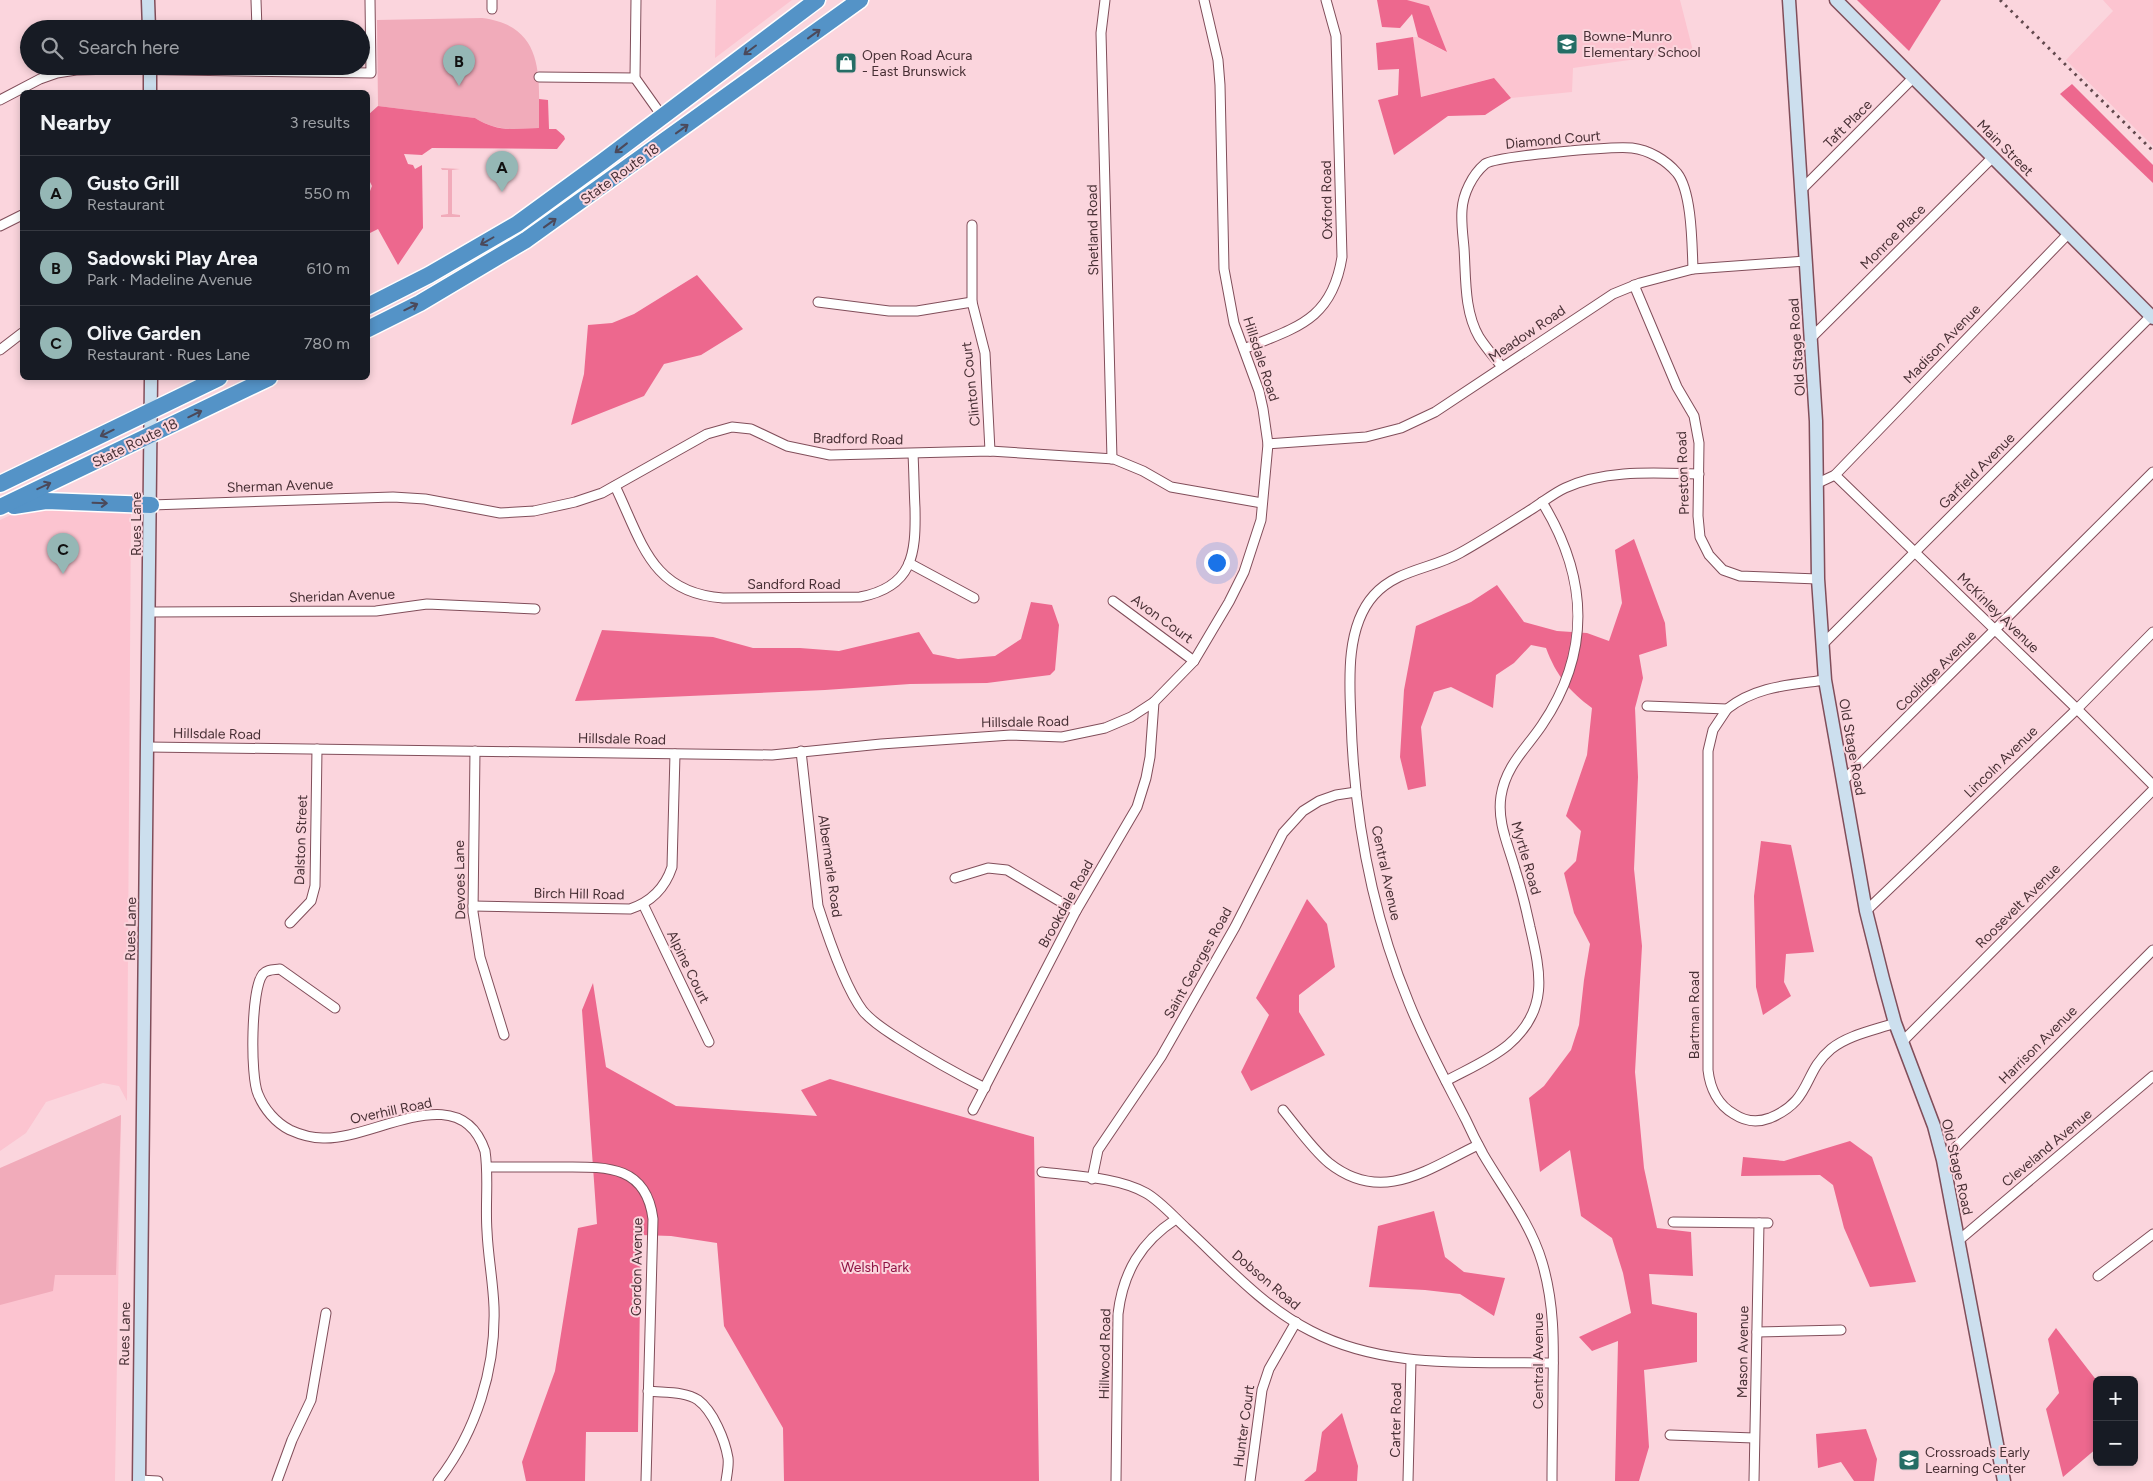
<!DOCTYPE html>
<meta charset="utf-8">
<style>
:root{--surface:#171b24;--page:#20242c;--text:#f1f3f6;--muted:#9ea1a6;--line:#363941;--accent:#95b7b5}
body{margin:0;font-family:Figtree,sans-serif;background:var(--page);color:var(--text)}
.controls{position:absolute;right:15px;bottom:15px;display:grid;overflow:hidden;border-radius:8px;box-shadow:0 2px 8px #0003}
.controls button{width:45px;height:45px;display:grid;place-items:center;padding:0;border:0;border-bottom:1px solid var(--line);background:var(--surface);color:var(--text);font:25px sans-serif}
.you{position:absolute;left:1216px;top:562px;width:18px;height:18px;margin:-12px;border:4px solid #fff;border-radius:50%;background:#1a73e8;box-shadow:0 0 0 8px #1a73e833}
.badge{display:grid;place-items:center;width:32px;height:32px;border-radius:50%;background:var(--accent);color:#111;font-size:16px;font-weight:700}
.pin{position:absolute;translate:-50% -41px;filter:drop-shadow(0 1px 2px #0008)}
.pin::after{content:'';position:absolute;top:26px;width:18px;height:15px;background:inherit;clip-path:polygon(0 0,100% 0,50% 100%)}
.list{margin:0;padding:0;list-style:none}
h2{display:flex;justify-content:space-between;align-items:center;height:65px;margin:0;padding:0 20px;font-size:21px}
h2 small{font-size:16px;font-weight:400;color:var(--muted)}
.list li{display:grid;grid-template-columns:32px 1fr auto;gap:15px;align-items:center;box-sizing:border-box;height:75px;padding:0 20px;border-top:1px solid var(--line)}
.list b{display:block;font-size:19px;white-space:nowrap}
.list p{margin:0;font-size:16px;white-space:nowrap;color:var(--muted)}
.list em{font-size:16px;font-style:normal;color:var(--muted)}
.icon{flex:none;width:28px;height:28px;fill:none;stroke:currentColor;stroke-width:2;stroke-linecap:round;stroke-linejoin:round}
.map{position:relative;flex:none;width:2153px;height:1481px;overflow:hidden}
.search{position:absolute;background:var(--surface);box-shadow:0 2px 8px #0003;left:20px;top:20px;width:350px;height:55px;display:flex;align-items:center;gap:12px;box-sizing:border-box;padding:0 18px;border-radius:28px;color:var(--muted);font-size:19px}
.panel{position:absolute;background:var(--surface);box-shadow:0 2px 8px #0003;left:20px;top:90px;width:350px;height:290px;border-radius:8px}
.map>svg:first-child{display:block}
.built{fill:#fcc4d0}
.green{fill:#f1abba}
.forest{fill:#ed688e}
.lines{fill:none;stroke-linecap:round;stroke-linejoin:round}
.street-casing{stroke:#814e5a;stroke-width:11}
.secondary-casing{stroke:#814e5a;stroke-width:15}
.highway-casing{stroke:#fff;stroke-width:19}
.street{stroke:#fff;stroke-width:9}
.secondary{stroke:#ccdfee;stroke-width:12}
.highway{stroke:#5493c7;stroke-width:16}
.rail{stroke:#62484d;stroke-width:3;stroke-dasharray:2.5 5;stroke-linecap:butt}
.oneway{stroke:#4b495a}
.labels{text-anchor:middle;dominant-baseline:central;stroke-width:4;stroke-linejoin:round;paint-order:stroke}
.poi-label{font-size:14px;fill:#483035;stroke:#fbd5dd;text-anchor:start}
.street-label{font-size:14px;fill:#483035;stroke:#fbd5dd}
.park-label{font-size:14px;fill:#8e1343;stroke:#fbd5dd}
</style>
<div class="map">
<svg width="2153" height="1481" viewBox="0 0 2153 1481">
<rect width="100%" height="100%" fill="#fbd5dd"/>
<g class="built">
<polygon points="716,0 792,0 715,58"/>
<polygon points="1407,0 1680,0 1693,51 1573,68 1572,92 1511,98 1493,78 1420,97 1413,37 1418,37 1446,52"/>
<polygon points="2103,0 2153,0 2153,146 2066,60 2113,11"/>
<polygon points="38,507 77,511 131,511 127,1101 119,1086 103,1083 46,1102 26,1133 0,1151 0,520 15,513"/>
<polygon points="121,1115 115,1481 0,1481 0,1172"/>
</g>
<g class="green">
<path d="M482,18C546,26 539,78 539,128C513,129 498,132 475,118L378,106L377,20Z"/>
<polygon points="441,168 460,169 452,170 452,214 460,215 460,217 441,217 441,215 448,214 448,170 442,170"/>
<polygon points="121,1115 116,1275 55,1275 53,1291 0,1305 0,1168"/>
</g>
<g class="forest">
<polygon points="1377,0 1407,0 1429,6 1447,52 1418,37 1412,14 1400,28 1382,27"/>
<polygon points="1857,0 1941,0 1909,51"/>
<polygon points="1413,37 1421,97 1494,78 1511,98 1485,115 1448,116 1394,155 1378,100 1398,95 1399,69 1378,70 1376,43"/>
<polygon points="2072,84 2153,165 2153,183 2060,94"/>
<path d="M539,99L548,100L549,129H556L564,136L565,139L557,149L432,148L422,155L404,154L408,164L413,165L415,169L422,165L423,228L398,265L378,229L368,234V196L372,186L368,178V115L378,106L475,118C497,132 513,129 539,128Z"/>
<polygon points="697,275 743,329 701,355 664,364 644,396 571,425 584,374 588,325 612,323 634,314"/>
<path d="M1634,539L1665,623L1667,646L1639,655L1643,678L1635,708L1638,777L1634,869L1642,946L1635,1072L1644,1168L1657,1228L1691,1232L1693,1276L1649,1274L1652,1304L1697,1313V1362L1644,1370L1649,1447L1639,1481H1615L1618,1341L1592,1351L1579,1337L1631,1313L1623,1273L1612,1238L1581,1216L1570,1150L1540,1172L1529,1098L1544,1086L1571,1050L1579,1025L1584,980L1590,944L1574,913L1564,873L1576,861L1581,831L1566,816L1587,755L1592,708C1569,691 1556,675 1546,648L1531,645L1514,663L1496,675L1493,708L1451,687L1434,692L1421,727L1426,786L1408,790L1400,757L1404,690L1416,626L1471,602L1497,585L1524,622L1557,631L1587,633L1609,641L1622,603L1615,550Z"/>
<polygon points="1031,602 1052,605 1059,625 1055,670 1050,675 987,683 910,684 825,690 575,701 602,630 713,637 753,648 800,648 839,651 919,632 933,654 958,659 995,656 1021,639"/>
<polygon points="1761,841 1791,845 1814,952 1786,954 1784,982 1791,996 1763,1015 1756,987 1754,896"/>
<polygon points="1307,899 1327,924 1335,967 1299,995 1299,1012 1325,1055 1251,1091 1241,1072 1269,1015 1256,998"/>
<polygon points="593,983 606,1067 676,1106 817,1116 801,1090 830,1079 1034,1137 1039,1481 784,1481 783,1428 724,1326 717,1243 671,1236 641,1235 638,1432 586,1432 585,1481 526,1481 522,1462 555,1371 578,1228 597,1224 582,1010"/>
<polygon points="1850,1141 1872,1157 1916,1282 1870,1287 1844,1228 1833,1185 1820,1175 1741,1176 1743,1157 1784,1161"/>
<polygon points="1434,1211 1445,1257 1464,1272 1505,1278 1494,1316 1460,1294 1425,1290 1369,1287 1378,1226"/>
<polygon points="2056,1328 2097,1381 2097,1448 2063,1477 2046,1409 2059,1393 2048,1339"/>
<polygon points="1342,1413 1358,1466 1357,1481 1304,1481 1316,1471 1322,1432"/>
<polygon points="1866,1429 1877,1459 1874,1481 1854,1481 1841,1462 1818,1468 1816,1434"/>
</g>
<g class="lines">
<g class="street-casing">
<g id="street">
<polyline points="256,0 257,29"/>
<polyline points="492,0 492,9"/>
<polyline points="636,0 635,78 662,116"/>
<polyline points="1105,0 1101,33 1112,459"/>
<polyline points="539,77 635,78"/>
<polyline points="0,100 40,79 57,73 76,70 116,69 371,73 370,0"/>
<polyline points="1801,190 1914,77"/>
<polyline points="972,225 972,302 985,353 990,451"/>
<polyline points="0,226 22,215"/>
<polyline points="1634,285 1677,387 1694,416 1699,443 1698,516 1700,537 1709,555 1723,570 1740,576 1818,579"/>
<polyline points="818,302 889,311 917,311 972,302"/>
<polyline points="1812,337 1993,157"/>
<path d="M1244,349C1297,327 1332,320 1342,257L1336,36L1326,0"/>
<polyline points="0,350 22,333"/>
<path d="M1502,367C1495,358 1486,348 1479,337C1464,311 1466,278 1464,248C1463,236 1461,223 1462,210C1463,194 1472,175 1485,164C1496,156 1614,146 1632,148C1649,150 1666,160 1677,173C1692,192 1692,245 1693,269"/>
<polyline points="1268,444 1366,437 1401,428 1435,412 1613,294 1640,283 1693,269 1806,261"/>
<polyline points="1835,475 2077,709 2153,785"/>
<polyline points="1818,483 1835,475 2069,233"/>
<path d="M615,486C642,542 651,593 723,598L860,597C913,587 916,554 915,508C914,490 914,472 913,454"/>
<polyline points="151,505 393,497 425,499 500,513 534,511 575,502 602,493 707,434 732,427 751,429 787,446 830,455 990,451 1114,459 1143,471 1171,487 1262,503"/>
<polyline points="909,563 974,598"/>
<polyline points="1113,601 1194,661"/>
<polyline points="150,612 376,611 427,604 535,609"/>
<polyline points="1822,645 2151,316"/>
<path d="M1647,706L1727,709C1756,686 1790,685 1825,680"/>
<path d="M1727,709L1713,730L1708,751V1070C1710,1088 1718,1105 1734,1114C1746,1122 1757,1123 1770,1118C1813,1100 1802,1073 1831,1049C1848,1035 1875,1030 1895,1023"/>
<polyline points="148,747 772,755 881,744 1011,735 1062,737 1105,728 1131,717 1154,702 1194,661 1229,602 1244,572 1261,520 1268,444 1263,409 1259,391 1234,323 1224,269 1220,85 1218,60 1204,0"/>
<polyline points="475,751 473,912 480,957 504,1035"/>
<path d="M801,751L818,906C827,934 846,989 863,1011C873,1023 887,1031 899,1039C927,1057 955,1073 985,1088"/>
<polyline points="1843,781 2153,472"/>
<polyline points="955,878 988,868 1007,870 1076,911"/>
<polyline points="643,904 709,1042"/>
<path d="M473,906L630,909C651,902 665,888 672,867L675,754"/>
<polyline points="1866,911 2077,709 2153,632"/>
<polyline points="290,923 311,901 315,886 317,749"/>
<path d="M335,1008L280,969C274,970 267,969 263,974C251,988 250,1076 258,1094C264,1109 276,1123 290,1130C301,1135 311,1138 323,1138C374,1140 460,1076 485,1151C489,1177 485,1204 487,1231C488,1256 493,1281 494,1307C496,1369 476,1432 438,1481"/>
<polyline points="1902,1042 2153,790"/>
<path d="M1446,1081C1466,1070 1490,1060 1508,1045C1549,1010 1541,974 1530,927C1526,908 1521,888 1515,869C1508,844 1497,822 1501,796C1506,765 1526,749 1542,725C1592,651 1588,577 1542,502"/>
<polyline points="973,1110 1076,911 1137,807 1146,778 1150,757 1154,702"/>
<path d="M1283,1110C1297,1127 1313,1150 1329,1163C1382,1205 1428,1169 1478,1145"/>
<polyline points="1943,1160 2153,950"/>
<path d="M487,1167C511,1167 535,1167 559,1167C603,1167 646,1163 653,1219L646,1481"/>
<path d="M1042,1172C1074,1176 1118,1177 1146,1193C1160,1201 1174,1217 1186,1228C1225,1264 1263,1307 1311,1331C1386,1370 1472,1361 1553,1363"/>
<polyline points="1092,1179 1098,1150 1161,1057 1235,927 1283,833 1303,811 1319,801 1336,795 1356,792"/>
<polyline points="1673,1222 1768,1223"/>
<polyline points="1958,1241 2153,1076"/>
<polyline points="2098,1276 2153,1234"/>
<polyline points="1757,1332 1841,1330"/>
<path d="M648,1391C663,1393 685,1391 698,1400C713,1411 725,1440 728,1458C729,1465 727,1474 726,1481"/>
<polyline points="1670,1435 1754,1438"/>
<polyline points="139,1480 158,1481"/>
<polyline points="277,1481 292,1440 311,1400 326,1313"/>
<path d="M1116,1481L1118,1314C1123,1272 1141,1242 1176,1219"/>
<polyline points="1250,1481 1262,1390 1269,1369 1296,1322"/>
<polyline points="1408,1481 1411,1360"/>
<path d="M1552,1481C1552,1449 1553,1416 1553,1384C1554,1342 1554,1302 1542,1262C1530,1222 1504,1190 1483,1154C1477,1143 1471,1131 1466,1120C1446,1081 1425,1043 1409,1003C1372,914 1354,815 1351,719C1349,679 1346,626 1374,595C1398,569 1432,569 1460,553C1485,539 1508,524 1532,509C1543,502 1554,493 1565,488C1606,469 1656,473 1699,474"/>
<polyline points="1754,1481 1759,1223"/>
</g>
</g>
<g class="secondary-casing">
<g id="secondary">
<polyline points="148,0 149,29"/>
<polyline points="1789,0 1816,421 1818,579 1825,680 1866,911 1883,979 1895,1023 1934,1126 1943,1160 2004,1481"/>
<polyline points="1836,0 2153,318"/>
<polyline points="150,66 150,92"/>
<polyline points="139,1481 151,378"/>
</g>
</g>
<g class="highway-casing">
<g id="highway">
<polyline points="368,306 429,275 517,224 602,162 817,0"/>
<polyline points="368,329 420,303 526,240 860,0"/>
<polyline points="0,484 219,378"/>
<polyline points="14,506 46,501 151,505"/>
<polyline points="0,507 269,378"/>
</g>
</g>
<use href="#street" class="street"/>
<use href="#secondary" class="secondary"/>
<use href="#highway" class="highway"/>
<polyline class="rail" points="2000,0 2153,151"/>
</g>
<defs><path id="oneway-shaft" d="M-6 0H5M1.5-3L5.5 0L1.5 3" fill="none" stroke-width="1.6" stroke-linecap="round" stroke-linejoin="round" transform="scale(1.25)"/></defs>
<g class="oneway">
<use href="#oneway-shaft" transform="translate(814 34) rotate(-36)"/>
<use href="#oneway-shaft" transform="translate(750 50) rotate(143)"/>
<use href="#oneway-shaft" transform="translate(682 129) rotate(-36)"/>
<use href="#oneway-shaft" transform="translate(621 148) rotate(142)"/>
<use href="#oneway-shaft" transform="translate(550 223) rotate(-36)"/>
<use href="#oneway-shaft" transform="translate(487 241) rotate(150)"/>
<use href="#oneway-shaft" transform="translate(411 307) rotate(-26)"/>
<use href="#oneway-shaft" transform="translate(195 414) rotate(-26)"/>
<use href="#oneway-shaft" transform="translate(107 433) rotate(154)"/>
<use href="#oneway-shaft" transform="translate(44 486) rotate(-25)"/>
<use href="#oneway-shaft" transform="translate(100 503) rotate(2)"/>
</g>
<defs>
<g id="school-square" transform="scale(1.125)"><rect x="-9" y="-9" width="18" height="18" rx="4" fill="#256d65" stroke="#fbd5dd"/><path d="M0-5L7-2L0 1L-7-2ZM-4 1L0 2.5L4 1V4Q0 6-4 4Z" fill="#fff"/></g>
<g id="shop-square" transform="scale(1.125)"><rect x="-9" y="-9" width="18" height="18" rx="4" fill="#256d65" stroke="#fbd5dd"/><path d="M-5-2.5h2.3a2.7 3.5 0 0 1 5.4 0H5L5.5 6h-11ZM-1.5-2.5h3a1.5 2.3 0 0 0-3 0Z" fill="#fff"/></g>
</defs>
<g fill-rule="evenodd">
<use href="#school-square" x="1567" y="44"/>
<use href="#shop-square" x="846" y="63"/>
<use href="#school-square" x="1909" y="1460"/>
</g>
<g class="labels">
<g class="poi-label">
<text x="1583" y="36">Bowne-Munro<tspan x="1583" dy="16">Elementary School</tspan></text>
<text x="862" y="55">Open Road Acura<tspan x="862" dy="16">- East Brunswick</tspan></text>
<text x="1925" y="1452">Crossroads Early<tspan x="1925" dy="16">Learning Center</tspan></text>
</g>
<g class="street-label">
<text transform="translate(1848 124) rotate(-45)">Taft Place</text>
<text transform="translate(1553 140) rotate(-5)">Diamond Court</text>
<text transform="translate(2005 148) rotate(45)">Main Street</text>
<text transform="translate(620 174) rotate(-36)">State Route 18</text>
<text transform="translate(1327 200) rotate(-91)">Oxford Road</text>
<text transform="translate(1093 230) rotate(-91)">Shetland Road</text>
<text transform="translate(1893 237) rotate(-45)">Monroe Place</text>
<text transform="translate(1527 334) rotate(-34)">Meadow Road</text>
<text transform="translate(1942 344) rotate(-46)">Madison Avenue</text>
<text transform="translate(1797 347) rotate(-94)">Old Stage Road</text>
<text transform="translate(1261 359) rotate(72)">Hillsdale Road</text>
<text transform="translate(971 384) rotate(-96)">Clinton Court</text>
<text transform="translate(858 439) rotate(1)">Bradford Road</text>
<text transform="translate(135 443) rotate(-26)">State Route 18</text>
<text transform="translate(1977 471) rotate(-45)">Garfield Avenue</text>
<text transform="translate(1683 473) rotate(-92)">Preston Road</text>
<text transform="translate(280 486) rotate(-2)">Sherman Avenue</text>
<text transform="translate(136 524) rotate(-90)">Rues Lane</text>
<text x="794" y="584">Sandford Road</text>
<text transform="translate(342 596) rotate(-2)">Sheridan Avenue</text>
<text transform="translate(1998 613) rotate(44)">McKinley Avenue</text>
<text transform="translate(1162 619) rotate(36)">Avon Court</text>
<text transform="translate(1936 671) rotate(-45)">Coolidge Avenue</text>
<text transform="translate(1025 722) rotate(-1)">Hillsdale Road</text>
<text transform="translate(217 734) rotate(1)">Hillsdale Road</text>
<text transform="translate(622 739) rotate(1)">Hillsdale Road</text>
<text transform="translate(1852 747) rotate(80)">Old Stage Road</text>
<text transform="translate(2001 762) rotate(-44)">Lincoln Avenue</text>
<text transform="translate(301 840) rotate(-88)">Dalston Street</text>
<text transform="translate(1526 858) rotate(74)">Myrtle Road</text>
<text transform="translate(830 866) rotate(82)">Albermarle Road</text>
<text transform="translate(1386 873) rotate(78)">Central Avenue</text>
<text transform="translate(460 880) rotate(-91)">Devoes Lane</text>
<text transform="translate(579 894) rotate(1)">Birch Hill Road</text>
<text transform="translate(1066 904) rotate(-61)">Brookdale Road</text>
<text transform="translate(2018 906) rotate(-45)">Roosevelt Avenue</text>
<text transform="translate(131 929) rotate(-89)">Rues Lane</text>
<text transform="translate(1198 963) rotate(-61)">Saint Georges Road</text>
<text transform="translate(688 967) rotate(64)">Alpine Court</text>
<text transform="translate(1694 1015) rotate(-90)">Bartman Road</text>
<text transform="translate(2038 1045) rotate(-45)">Harrison Avenue</text>
<text transform="translate(391 1111) rotate(-12)">Overhill Road</text>
<text transform="translate(2047 1148) rotate(-40)">Cleveland Avenue</text>
<text transform="translate(1957 1167) rotate(77)">Old Stage Road</text>
<text transform="translate(637 1267) rotate(-89)">Gordon Avenue</text>
<text transform="translate(1266 1280) rotate(40)">Dobson Road</text>
<text transform="translate(125 1334) rotate(-89)">Rues Lane</text>
<text transform="translate(1743 1352) rotate(-89)">Mason Avenue</text>
<text transform="translate(1105 1354) rotate(-89)">Hillwood Road</text>
<text transform="translate(1538 1361) rotate(-90)">Central Avenue</text>
<text transform="translate(1396 1420) rotate(-89)">Carter Road</text>
<text transform="translate(1244 1426) rotate(-82)">Hunter Court</text>
</g>
<g class="park-label">
<text x="875" y="1267">Welsh Park</text>
</g>
</g>
</svg>
<div class="controls">
<button>+</button>
<button>−</button>
</div>
<div class="you"></div>
<div class="pin badge" style="left:502px;top:192px">A</div>
<div class="pin badge" style="left:459px;top:86px">B</div>
<div class="pin badge" style="left:63px;top:574px">C</div>
<div class="search"><svg class="icon" aria-label="search" viewBox="0 0 24 24"><circle cx="10" cy="10" r="6"/><path d="M15 15l6 6"/></svg>Search here</div>
<section class="panel">
<h2>Nearby<small>3 results</small></h2>
<ul class="list">
<li><span class="badge">A</span><div><b>Gusto Grill</b><p>Restaurant</p></div><em>550 m</em></li>
<li><span class="badge">B</span><div><b>Sadowski Play Area</b><p>Park · Madeline Avenue</p></div><em>610 m</em></li>
<li><span class="badge">C</span><div><b>Olive Garden</b><p>Restaurant · Rues Lane</p></div><em>780 m</em></li>
</ul>
</section>
</div>
